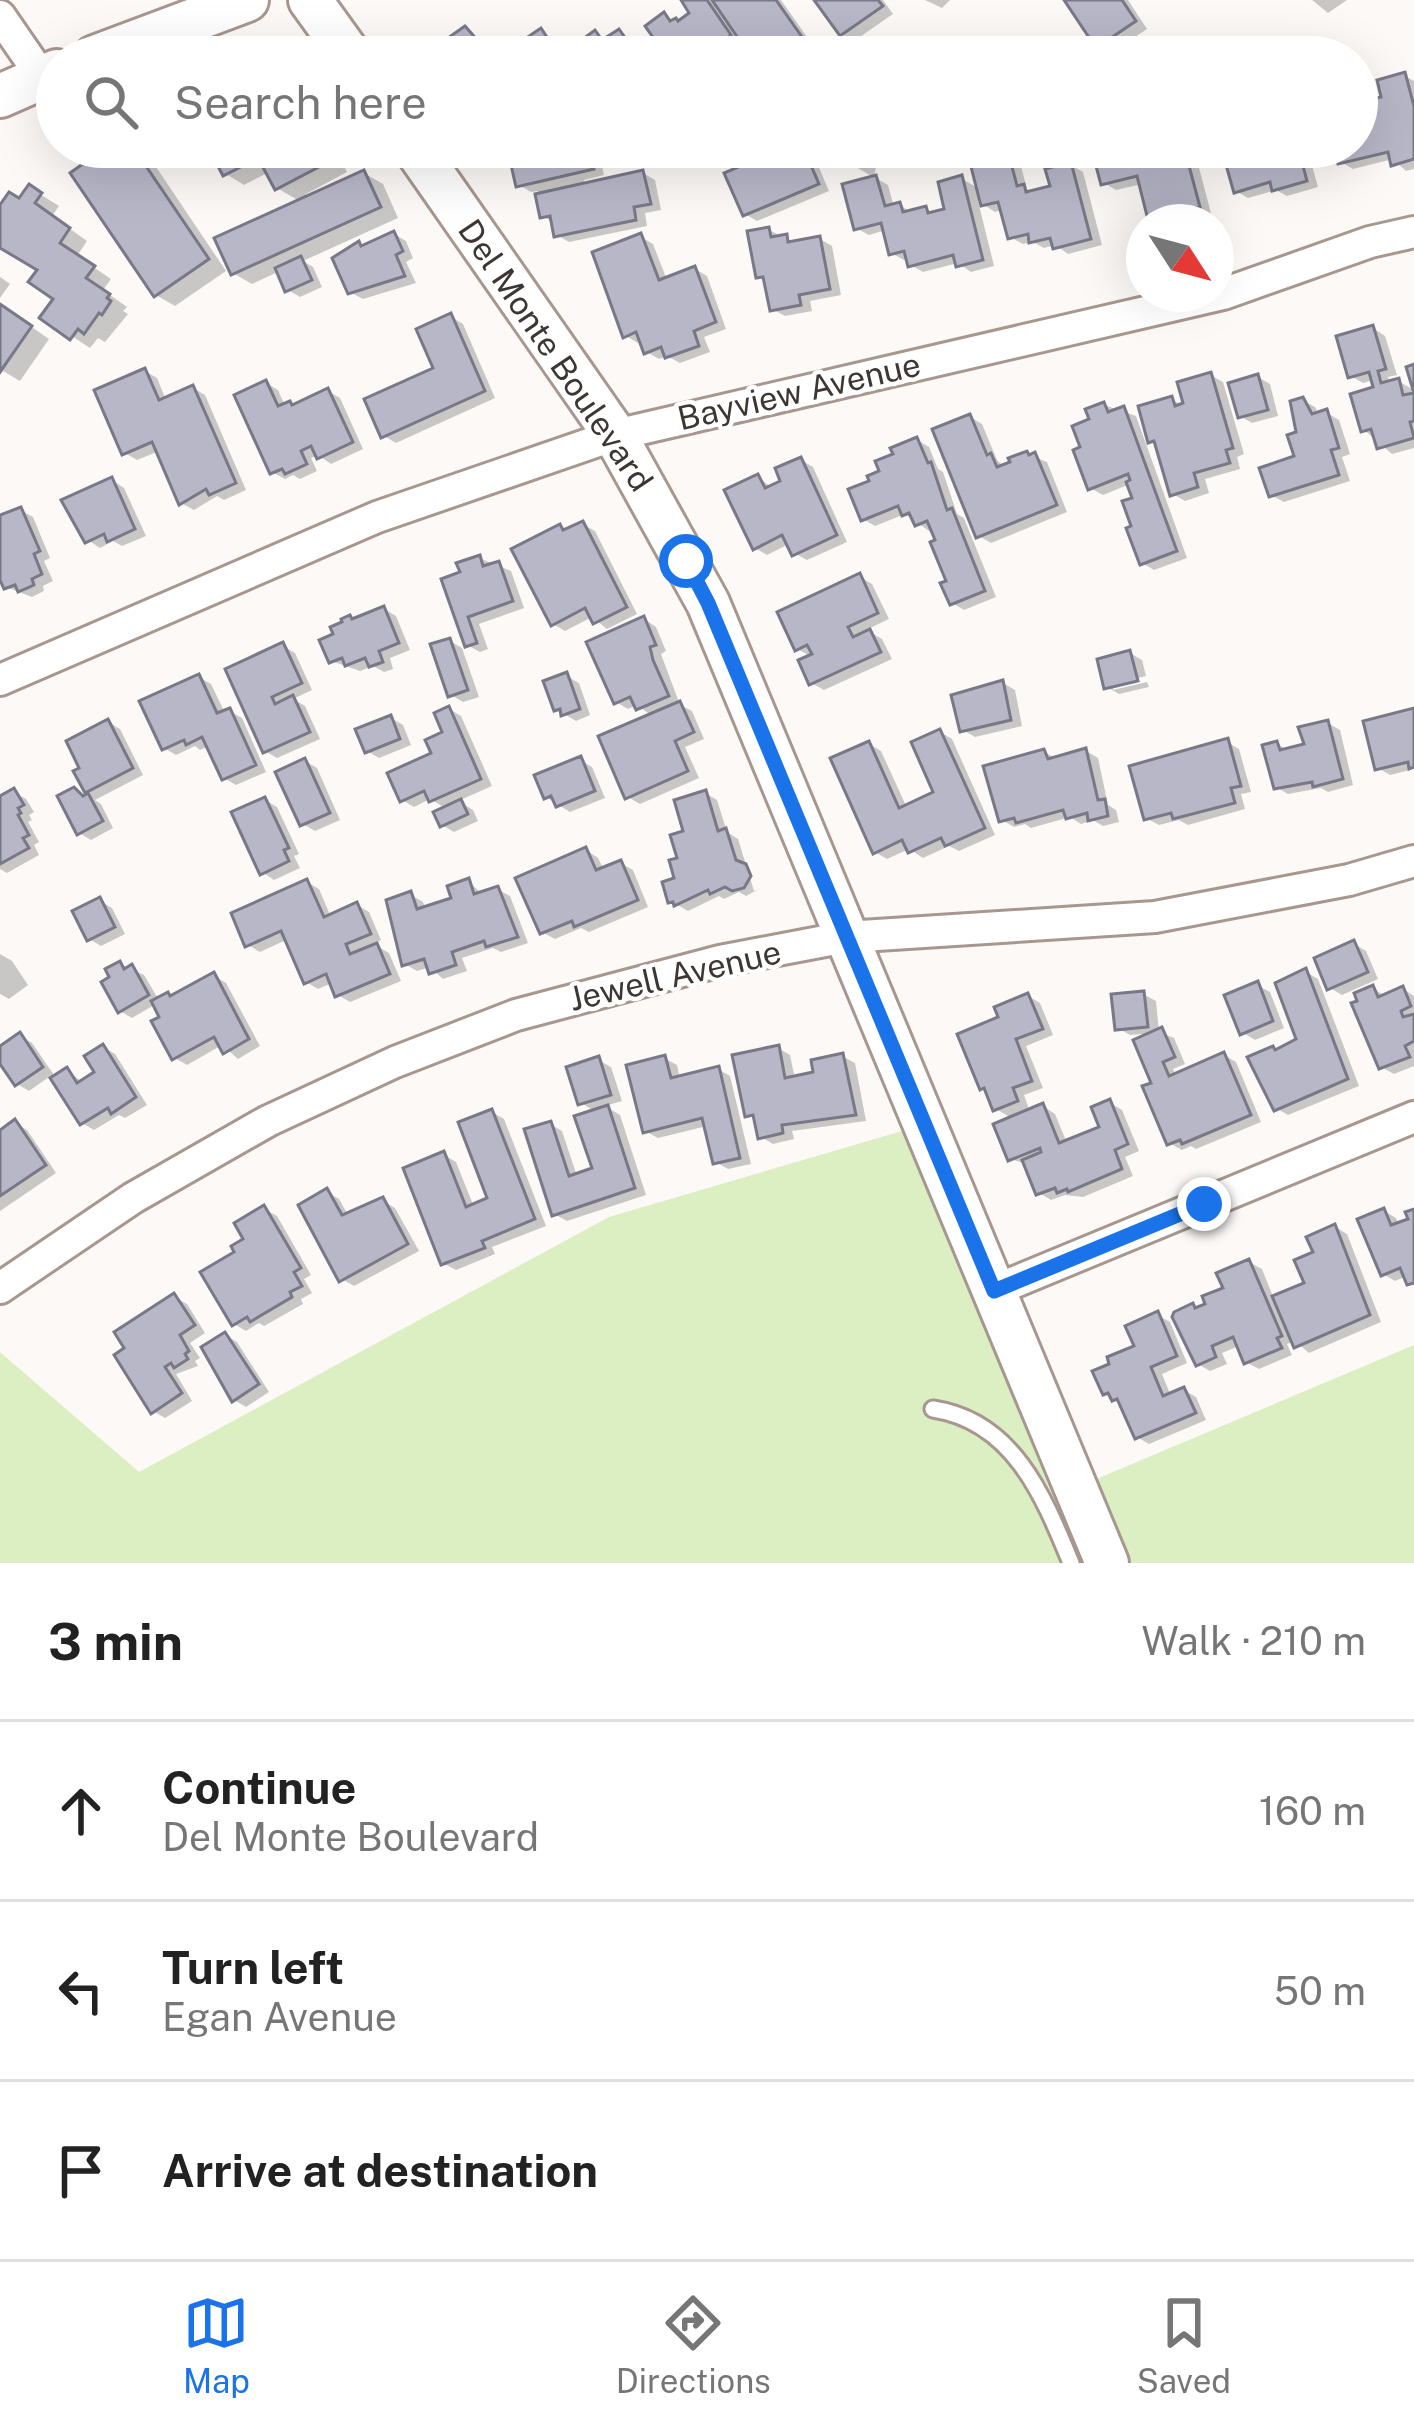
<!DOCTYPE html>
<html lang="en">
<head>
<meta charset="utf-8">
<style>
	:root { --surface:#fff; --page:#f6f6f6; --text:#222; --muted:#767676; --line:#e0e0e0; --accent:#1a73e8 }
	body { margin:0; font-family:"Public Sans",sans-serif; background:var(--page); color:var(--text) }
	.compass { position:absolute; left:1126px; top:204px; width:108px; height:108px; border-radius:50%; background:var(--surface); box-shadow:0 12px 48px #0002; rotate:126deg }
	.stop { position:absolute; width:36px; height:36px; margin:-27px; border:9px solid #1a73e8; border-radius:50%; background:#fff }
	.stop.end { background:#1a73e8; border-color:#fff; box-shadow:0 3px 12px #0008 }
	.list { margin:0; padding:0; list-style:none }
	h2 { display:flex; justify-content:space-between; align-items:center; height:156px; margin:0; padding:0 48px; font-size:51px }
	h2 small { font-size:39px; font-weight:400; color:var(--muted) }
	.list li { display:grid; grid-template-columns:78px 1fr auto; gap:36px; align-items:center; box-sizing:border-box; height:180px; padding:0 48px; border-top:3px solid var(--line) }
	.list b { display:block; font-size:45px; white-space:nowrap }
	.list p { margin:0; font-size:39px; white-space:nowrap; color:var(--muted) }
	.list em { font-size:39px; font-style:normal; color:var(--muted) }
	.icon { flex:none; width:66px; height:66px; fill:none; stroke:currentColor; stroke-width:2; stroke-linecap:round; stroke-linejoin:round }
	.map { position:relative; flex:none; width:1414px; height:1563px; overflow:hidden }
	.search { position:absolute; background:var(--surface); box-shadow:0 12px 48px #0002; left:36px; right:36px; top:36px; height:132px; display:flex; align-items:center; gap:30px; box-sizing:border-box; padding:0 42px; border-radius:66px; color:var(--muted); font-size:45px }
	.sheet { height:696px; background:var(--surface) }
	nav { display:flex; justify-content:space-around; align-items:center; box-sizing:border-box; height:168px; border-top:3px solid var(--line); background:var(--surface); font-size:33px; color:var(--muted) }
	nav a { display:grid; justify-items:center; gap:6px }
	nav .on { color:var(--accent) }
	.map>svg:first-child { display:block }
	.green { fill:#dcefc2 }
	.shadow { fill:#0003 }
	.building { fill:#b8b7c8; stroke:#797887; stroke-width:3 }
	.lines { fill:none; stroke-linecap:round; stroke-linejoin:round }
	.lane-casing { stroke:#a7978f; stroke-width:21 }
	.street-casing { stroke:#a7978f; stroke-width:36 }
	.secondary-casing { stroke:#a7978f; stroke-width:48 }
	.lane { stroke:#fff; stroke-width:15 }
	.street { stroke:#fff; stroke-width:30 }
	.secondary { stroke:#fff; stroke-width:42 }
	.route { stroke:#1a73e8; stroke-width:15 }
	.labels { text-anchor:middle; stroke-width:9; stroke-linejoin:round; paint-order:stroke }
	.street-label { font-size:33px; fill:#3d3633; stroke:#fff }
</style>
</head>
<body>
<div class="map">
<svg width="1414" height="1563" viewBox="0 0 1414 1563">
	<rect width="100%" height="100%" fill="#fcf9f7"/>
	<path class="green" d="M 926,1124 L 1075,1488 L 1414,1345 L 1414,1563 L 0,1563 L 0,1352 L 139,1472 L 609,1217 Z"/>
	<g class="shadow">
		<path d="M 684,0 L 781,0 L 821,57 L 754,57 L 743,41 L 722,57 L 670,57 L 664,16 L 675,22 L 694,14 Z"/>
		<path d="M 818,0 L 883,0 L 893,14 L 854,41 L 842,34 Z"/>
		<path d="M 925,0 L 950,0 L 942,8 Z"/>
		<path d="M 1068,0 L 1128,0 L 1147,29 L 1111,53 L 1099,46 Z"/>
		<path d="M 1312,0 L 1347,0 L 1328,13 Z"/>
		<path d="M 541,32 L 553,39 L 573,57 L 519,57 L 514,50 Z"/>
		<path d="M 905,44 L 922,57 L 886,57 Z"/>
		<path d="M 1405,76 L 1414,81 L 1414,169 L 1406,171 L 1393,159 L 1353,169 L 1341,162 L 1337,147 L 1357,147 L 1357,106 L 1385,99 Z"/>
		<path d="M 112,147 L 144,149 L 226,271 L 175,306 L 156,295 Z"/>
		<path d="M 212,147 L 334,147 L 347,172 L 306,194 L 308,199 L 364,173 L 383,184 L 398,218 L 303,261 L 313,267 L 322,287 L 300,297 L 288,290 L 280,271 L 252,284 L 233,273 L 301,202 L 277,188 L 269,172 L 244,185 L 226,174 Z"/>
		<path d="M 510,147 L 598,147 L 604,175 L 584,180 L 585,186 L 643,173 L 655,180 L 661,210 L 645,213 L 647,226 L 569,242 L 557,235 L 554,223 L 543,216 L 538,191 L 531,192 L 519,185 Z"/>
		<path d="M 792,147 L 812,151 L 829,191 L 757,221 L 745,214 Z"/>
		<path d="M 969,147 L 1016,147 L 1027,189 L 1035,193 L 1053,189 L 1071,165 L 1083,172 L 1102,245 L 1068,254 L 1055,245 L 1044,248 L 1033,242 L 1023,244 L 1010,237 L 1003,209 L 995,212 L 978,201 L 994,266 L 971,272 L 958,263 L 923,272 L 911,265 L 909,258 L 904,260 L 891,253 L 886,230 L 869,235 L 856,228 L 875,178 L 849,163 L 853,154 L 876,167 L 874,177 L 888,185 L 894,207 L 900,205 L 912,213 L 926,209 L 934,214 L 948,211 L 961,178 L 979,189 Z"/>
		<path d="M 1094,147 L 1131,147 L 1133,155 L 1164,147 L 1190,147 L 1194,149 L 1211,213 L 1177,222 L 1157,222 L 1151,218 L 1142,184 L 1116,190 L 1104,183 Z"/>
		<path d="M 1208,147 L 1307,147 L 1318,187 L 1287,196 L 1276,190 L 1248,198 L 1236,191 L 1226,155 L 1221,156 Z"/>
		<path d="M 30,188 L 59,206 L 52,216 L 87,241 L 77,256 L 111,279 L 103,290 L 127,307 L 123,311 L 128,314 L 105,342 L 98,338 L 90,348 L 43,317 L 57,298 L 41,270 L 0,243 L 0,207 L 20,202 Z"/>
		<path d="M 769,230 L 797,244 L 820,239 L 832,246 L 841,295 L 810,301 L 812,311 L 785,316 L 772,309 L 767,280 L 759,276 Z"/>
		<path d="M 394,234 L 406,241 L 413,258 L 406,262 L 416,283 L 363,299 L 350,292 L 359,244 L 364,247 Z"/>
		<path d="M 641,237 L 653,244 L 667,280 L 695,269 L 707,276 L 726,329 L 704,337 L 710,352 L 680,363 L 667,356 L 659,359 L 647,352 L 642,341 L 638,343 L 626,336 Z"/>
		<path d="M 0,277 L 10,284 L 0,298 Z"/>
		<path d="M 0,305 L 49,339 L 20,381 L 3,371 L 0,375 Z"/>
		<path d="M 451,317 L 463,324 L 495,398 L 396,443 L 384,436 L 437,369 Z"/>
		<path d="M 1373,328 L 1385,336 L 1397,375 L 1388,377 L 1390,384 L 1398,381 L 1414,390 L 1414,448 L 1392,454 L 1364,430 L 1377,389 L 1374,380 L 1363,383 L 1351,376 Z"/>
		<path d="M 145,371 L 157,378 L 166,400 L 193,388 L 205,395 L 246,490 L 224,500 L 217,496 L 194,510 L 181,503 L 159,451 L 137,460 L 125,453 Z"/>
		<path d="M 1210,375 L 1223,382 L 1244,454 L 1237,457 L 1240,469 L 1205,479 L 1209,493 L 1185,501 L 1173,494 L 1159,446 L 1151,441 L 1171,399 L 1188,409 Z"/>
		<path d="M 1258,377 L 1270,384 L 1278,416 L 1252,423 L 1240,416 Z"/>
		<path d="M 266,383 L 278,390 L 285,406 L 295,407 L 328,391 L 340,398 L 363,449 L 331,464 L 318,455 L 311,458 L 317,471 L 300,479 L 293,475 L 285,479 L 272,472 Z"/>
		<path d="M 1302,400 L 1315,407 L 1319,415 L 1327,413 L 1339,420 L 1350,454 L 1342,457 L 1350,481 L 1284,502 L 1271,495 L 1297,458 Z"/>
		<path d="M 1104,405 L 1136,416 L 1187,558 L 1154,570 L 1142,563 L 1135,528 L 1135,500 L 1130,484 L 1103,495 L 1090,488 L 1084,449 L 1093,421 Z"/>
		<path d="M 970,417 L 982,424 L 997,460 L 1004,467 L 1027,454 L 1047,462 L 1067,512 L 991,543 L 979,536 Z"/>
		<path d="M 917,440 L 929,447 L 938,469 L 943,472 L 957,514 L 964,518 L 996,597 L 964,610 L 952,603 L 950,583 L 934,529 L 929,531 L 905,514 L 875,526 L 863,519 L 873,483 Z"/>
		<path d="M 801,460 L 813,467 L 847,542 L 807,560 L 794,553 L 789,544 L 767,555 L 755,548 L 758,477 L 772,488 L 784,482 Z"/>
		<path d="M 112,480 L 124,488 L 146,536 L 122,546 L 113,541 L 100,548 L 88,540 Z"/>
		<path d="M 20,510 L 33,517 L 50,558 L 44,561 L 53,581 L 43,586 L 44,591 L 32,597 L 6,587 L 0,574 L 0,519 Z"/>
		<path d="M 582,524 L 595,531 L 637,614 L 607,629 L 592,617 L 565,631 L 553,624 L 560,527 L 568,532 Z"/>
		<path d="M 479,558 L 511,571 L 524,608 L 479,624 L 488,649 L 480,652 L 467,645 L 464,574 Z"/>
		<path d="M 860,577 L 872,584 L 889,619 L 866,630 L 882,639 L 892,659 L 824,690 L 811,683 L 812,657 L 797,649 Z"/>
		<path d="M 384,609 L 396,616 L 410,650 L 390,658 L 393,669 L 384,672 L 373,666 L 360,671 L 331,661 L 336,636 L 355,621 Z"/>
		<path d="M 644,619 L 656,627 L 666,651 L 661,654 L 680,705 L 692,711 L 704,739 L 685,747 L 699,778 L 640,804 L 628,797 L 652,716 L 637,705 L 628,709 L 616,702 Z"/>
		<path d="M 450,641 L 462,648 L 479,697 L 463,702 L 451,695 Z"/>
		<path d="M 283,646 L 295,653 L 312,690 L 293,699 L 305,706 L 320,739 L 277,758 L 265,751 L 229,671 Z"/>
		<path d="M 1130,653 L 1142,660 L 1146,676 L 1113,684 L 1113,690 L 1147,682 L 1149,687 L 1119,694 L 1107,687 Z"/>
		<path d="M 566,676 L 579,683 L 590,715 L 576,721 L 556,709 Z"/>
		<path d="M 199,677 L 211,684 L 225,713 L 229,711 L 242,718 L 266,772 L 236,785 L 224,778 L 209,746 L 200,750 L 195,746 L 176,755 L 164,748 Z"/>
		<path d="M 1003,683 L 1015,690 L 1022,726 L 975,737 L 963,730 Z"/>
		<path d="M 449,709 L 461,716 L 492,786 L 458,801 L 473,810 L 478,821 L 454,832 L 442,825 L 447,809 L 430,799 L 414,807 L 402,800 L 446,733 Z"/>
		<path d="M 1414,711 L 1414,769 L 1390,775 L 1378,768 Z"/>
		<path d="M 391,718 L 403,725 L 411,745 L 379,758 L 367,751 Z"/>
		<path d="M 108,722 L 120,729 L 143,775 L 95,800 L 101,804 L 113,828 L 91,840 L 79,833 L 74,790 L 92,800 L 77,772 Z"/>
		<path d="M 1328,723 L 1340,730 L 1353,785 L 1328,792 L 1321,788 L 1288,794 L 1276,787 L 1277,744 L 1289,751 L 1308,746 Z"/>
		<path d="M 940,732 L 952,739 L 995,835 L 959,851 L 949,846 L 923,858 L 909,849 L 887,859 L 875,852 L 869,744 L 881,751 L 907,808 L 937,794 Z"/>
		<path d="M 1227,742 L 1239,749 L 1251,792 L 1241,794 L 1245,809 L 1188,825 L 1179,820 L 1159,825 L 1146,818 Z"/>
		<path d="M 1086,751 L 1098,758 L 1108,805 L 1116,810 L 1119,822 L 1103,826 L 1093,820 L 1081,824 L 1070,817 L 1031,828 L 1025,824 L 1014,827 L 1002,820 L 1044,752 L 1057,759 Z"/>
		<path d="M 580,760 L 592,767 L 605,798 L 570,812 L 546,797 Z"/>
		<path d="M 305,761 L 317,768 L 340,820 L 315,831 L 303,824 Z"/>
		<path d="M 14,792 L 26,799 L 34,812 L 29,815 L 32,820 L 28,822 L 39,842 L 34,845 L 39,855 L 7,873 L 0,869 L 0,795 L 5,797 Z"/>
		<path d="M 705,793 L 717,800 L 727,832 L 738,839 L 754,891 L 759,889 L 746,896 L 739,892 L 724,899 L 719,896 L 688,911 L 671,901 L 687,832 Z"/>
		<path d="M 265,800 L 277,807 L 299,854 L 294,856 L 300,868 L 274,880 L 262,872 Z"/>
		<path d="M 586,850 L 598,858 L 604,870 L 620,863 L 633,870 L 648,907 L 589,932 L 581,928 L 555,939 L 542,932 Z"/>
		<path d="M 468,881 L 482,894 L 497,889 L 510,896 L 528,943 L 501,952 L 493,948 L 462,958 L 467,971 L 443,979 L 430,967 L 417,971 L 405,964 L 411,895 L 423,902 L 426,910 L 455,900 Z"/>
		<path d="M 307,882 L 319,889 L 331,917 L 357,905 L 369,912 L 381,940 L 373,944 L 389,953 L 401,981 L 350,1002 L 338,995 L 332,983 L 318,989 L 306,982 L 288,939 L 260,952 L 248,945 Z"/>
		<path d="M 100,901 L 112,908 L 125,934 L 101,946 L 89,939 Z"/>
		<path d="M 1354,944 L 1366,951 L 1378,979 L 1342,995 L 1330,988 Z"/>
		<path d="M 0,954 L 12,961 L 28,985 L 9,999 L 0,994 Z"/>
		<path d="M 120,964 L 144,975 L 159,1000 L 173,998 L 214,976 L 226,983 L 260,1046 L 238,1059 L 222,1045 L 187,1065 L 175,1058 L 156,1004 L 132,1018 L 120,1011 Z"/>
		<path d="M 1306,972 L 1318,979 L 1359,1086 L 1288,1115 L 1276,1108 L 1278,1052 L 1300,1041 Z"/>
		<path d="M 1257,985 L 1270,992 L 1284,1028 L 1255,1040 L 1242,1032 Z"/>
		<path d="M 1373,989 L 1386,996 L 1403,989 L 1414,996 L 1414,1066 L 1394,1074 L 1381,1067 Z"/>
		<path d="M 1143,994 L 1156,1001 L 1159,1032 L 1174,1038 L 1185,1064 L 1173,1069 L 1176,1076 L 1224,1055 L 1236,1062 L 1261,1122 L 1196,1149 L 1191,1146 L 1182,1150 L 1169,1143 L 1155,1084 L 1153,1033 L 1130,1035 L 1118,1028 Z"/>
		<path d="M 1028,996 L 1040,1003 L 1053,1035 L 1026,1046 L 1043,1088 L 1024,1095 L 1030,1112 L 1043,1106 L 1055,1114 L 1067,1143 L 1103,1128 L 1110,1103 L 1122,1110 L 1139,1151 L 1125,1157 L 1133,1176 L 1083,1197 L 1065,1195 L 1051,1200 L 1039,1193 L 1027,1164 L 1010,1159 L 1013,1119 L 996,1109 L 989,1092 L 982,1088 L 1002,1019 Z"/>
		<path d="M 20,1036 L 32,1043 L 56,1078 L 67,1070 L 83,1083 L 98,1072 L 103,1047 L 115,1054 L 147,1105 L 125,1118 L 119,1115 L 94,1130 L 82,1123 L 52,1075 L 29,1091 L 17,1084 L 0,1059 L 0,1050 Z"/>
		<path d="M 778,1048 L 790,1055 L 795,1079 L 817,1074 L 842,1056 L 855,1063 L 866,1121 L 792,1131 L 794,1139 L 773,1144 L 761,1137 L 756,1119 L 748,1115 Z"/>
		<path d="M 664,1058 L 677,1065 L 680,1079 L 718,1069 L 730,1076 L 751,1164 L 728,1169 L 716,1162 L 707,1126 L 658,1138 L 645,1131 Z"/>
		<path d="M 598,1060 L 611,1067 L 622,1101 L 605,1106 L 620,1115 L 646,1195 L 567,1221 L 554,1214 L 550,1124 L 562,1131 L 577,1176 L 595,1170 L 596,1112 L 581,1103 Z"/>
		<path d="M 492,1112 L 504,1119 L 546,1226 L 492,1247 L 495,1254 L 456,1270 L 443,1263 L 444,1155 L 456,1162 L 474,1207 L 491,1200 Z"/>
		<path d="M 15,1123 L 27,1130 L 56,1173 L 0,1211 L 0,1133 Z"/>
		<path d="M 327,1192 L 339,1199 L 348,1215 L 383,1201 L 395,1208 L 419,1251 L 354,1286 L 342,1279 Z"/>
		<path d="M 264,1209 L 277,1216 L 311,1275 L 304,1279 L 312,1293 L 301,1299 L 303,1304 L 264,1326 L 259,1323 L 246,1331 L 234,1324 L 238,1253 Z"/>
		<path d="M 1384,1211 L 1396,1218 L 1399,1226 L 1412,1220 L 1414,1212 L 1414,1286 L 1407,1276 L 1395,1281 L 1383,1274 Z"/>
		<path d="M 1335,1227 L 1347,1234 L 1381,1322 L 1309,1353 L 1295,1341 L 1287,1344 L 1292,1355 L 1259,1369 L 1246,1362 L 1239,1346 L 1222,1353 L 1227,1364 L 1210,1371 L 1198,1364 L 1193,1307 L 1199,1310 L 1227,1289 L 1249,1262 L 1262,1269 L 1274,1299 L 1308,1284 L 1317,1253 Z"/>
		<path d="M 174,1297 L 187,1304 L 205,1333 L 190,1343 L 200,1358 L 195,1361 L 198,1366 L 176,1374 L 192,1401 L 165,1418 L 153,1411 Z"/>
		<path d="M 1157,1315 L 1170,1322 L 1187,1363 L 1162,1374 L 1171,1396 L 1184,1390 L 1196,1397 L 1206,1420 L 1149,1444 L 1137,1437 L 1123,1404 L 1105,1393 Z"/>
		<path d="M 225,1335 L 237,1342 L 269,1392 L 246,1407 L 234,1400 Z"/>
	</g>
	<g class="building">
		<path d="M 681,0 L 707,0 L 731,35 L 706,57 L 667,57 L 645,26 L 664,12 L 670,21 L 676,18 L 678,21 L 689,13 Z"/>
		<path d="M 712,0 L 776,0 L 816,57 L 751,57 Z"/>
		<path d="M 814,0 L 878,0 L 883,6 L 840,36 Z"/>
		<path d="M 1064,0 L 1122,0 L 1136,21 L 1096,48 Z"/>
		<path d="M 465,26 L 492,57 L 421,57 Z"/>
		<path d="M 541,28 L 554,48 L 560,45 L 567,55 L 515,57 L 510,49 Z"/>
		<path d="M 619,29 L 631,46 L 636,42 L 646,57 L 585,57 L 576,44 L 595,30 L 602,40 Z"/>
		<path d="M 1405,72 L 1414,106 L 1414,159 L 1391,166 L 1388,152 L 1338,164 L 1334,147 L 1357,147 L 1357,103 L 1381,97 L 1377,80 Z"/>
		<path d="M 107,147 L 133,147 L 209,259 L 154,297 L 70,173 Z"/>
		<path d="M 208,147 L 323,147 L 330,161 L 275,190 L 258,158 L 223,176 Z"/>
		<path d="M 507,147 L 589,147 L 594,169 L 516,187 Z"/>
		<path d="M 785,147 L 803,147 L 819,184 L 743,216 L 724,173 Z"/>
		<path d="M 966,147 L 1007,147 L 1017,186 L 1024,184 L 1026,192 L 1050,186 L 1045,169 L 1071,162 L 1091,239 L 1053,249 L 1050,238 L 1029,243 L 1028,234 L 1008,239 L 998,202 L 981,206 Z"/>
		<path d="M 1091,147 L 1122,147 L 1124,154 L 1151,147 L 1184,147 L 1200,207 L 1148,220 L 1137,176 L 1101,185 Z"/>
		<path d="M 1205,147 L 1298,147 L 1307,181 L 1272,191 L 1270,182 L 1234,193 L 1221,147 L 1206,151 Z"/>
		<path d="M 364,170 L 381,207 L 231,275 L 214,238 Z"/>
		<path d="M 643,170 L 651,204 L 634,207 L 636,220 L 554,237 L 550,216 L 540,218 L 535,194 Z"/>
		<path d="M 876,175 L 885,206 L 900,202 L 903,212 L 926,206 L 928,213 L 944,209 L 938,182 L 962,175 L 983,260 L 956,267 L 953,255 L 908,267 L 904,251 L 889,255 L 881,223 L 854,230 L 842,184 Z"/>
		<path d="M 29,184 L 42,193 L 35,203 L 70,228 L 60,243 L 95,266 L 86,278 L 110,294 L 107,298 L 111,301 L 102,315 L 99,313 L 84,334 L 78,329 L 70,340 L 39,318 L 53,299 L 28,282 L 37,270 L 0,248 L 0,205 L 9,192 L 19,198 Z"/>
		<path d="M 769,227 L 771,237 L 787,234 L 788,242 L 820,236 L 830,289 L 799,295 L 801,305 L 770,311 L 763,277 L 756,278 L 747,231 Z"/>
		<path d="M 394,231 L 403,251 L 396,255 L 405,276 L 348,294 L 332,258 L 359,241 L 361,246 Z"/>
		<path d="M 641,233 L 659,280 L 695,266 L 716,322 L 694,331 L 699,346 L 665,358 L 661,347 L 644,354 L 636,332 L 623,338 L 592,252 Z"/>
		<path d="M 301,256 L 312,280 L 285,292 L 275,268 Z"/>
		<path d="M 0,304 L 32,326 L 0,372 Z"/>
		<path d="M 451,313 L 485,391 L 381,438 L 364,399 L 433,368 L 416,329 Z"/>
		<path d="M 1373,325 L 1386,369 L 1378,371 L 1381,383 L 1399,378 L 1403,395 L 1414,393 L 1406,367 L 1414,364 L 1414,421 L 1410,422 L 1414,438 L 1377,449 L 1371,429 L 1361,432 L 1350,394 L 1373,387 L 1369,372 L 1348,378 L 1336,336 Z"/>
		<path d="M 145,368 L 159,400 L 193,385 L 236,483 L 209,495 L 206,489 L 179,505 L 152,442 L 122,455 L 94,390 Z"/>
		<path d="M 1211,372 L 1233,448 L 1226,450 L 1230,463 L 1194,473 L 1198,487 L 1170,496 L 1154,441 L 1148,443 L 1138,406 L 1172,396 L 1175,406 L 1183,403 L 1177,382 Z"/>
		<path d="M 1258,374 L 1268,410 L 1238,418 L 1228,383 Z"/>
		<path d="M 266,380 L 278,406 L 290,401 L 292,405 L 328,388 L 353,442 L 317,459 L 311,446 L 301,451 L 307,464 L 285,474 L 282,469 L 270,474 L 234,395 Z"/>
		<path d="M 1303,397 L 1312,414 L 1327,409 L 1339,448 L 1331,450 L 1339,475 L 1269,497 L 1259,468 L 1294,456 L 1287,435 L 1296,432 L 1290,401 Z"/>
		<path d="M 1104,402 L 1108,412 L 1124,406 L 1177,551 L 1140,565 L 1126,528 L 1131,526 L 1122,501 L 1132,498 L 1126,482 L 1130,480 L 1128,474 L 1088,490 L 1073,450 L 1080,447 L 1072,426 L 1089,419 L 1085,409 Z"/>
		<path d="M 970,414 L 987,455 L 991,453 L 997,467 L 1010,462 L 1008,458 L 1027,451 L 1029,455 L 1035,452 L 1057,505 L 976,538 L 932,429 Z"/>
		<path d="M 917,437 L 928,463 L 931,462 L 947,510 L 952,508 L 985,591 L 950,605 L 940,583 L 946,581 L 930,542 L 935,540 L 927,521 L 915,526 L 909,513 L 902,516 L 898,506 L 861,521 L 848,489 L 869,481 L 867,476 L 879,471 L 875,461 L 893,454 L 890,448 Z"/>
		<path d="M 801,457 L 837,535 L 792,556 L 782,535 L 753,550 L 724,490 L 758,474 L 765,488 L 780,481 L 775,468 Z"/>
		<path d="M 112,477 L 135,529 L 107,542 L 104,534 L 85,543 L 61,500 Z"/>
		<path d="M 21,507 L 40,551 L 34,554 L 42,574 L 32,579 L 34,585 L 18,592 L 15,585 L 4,589 L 0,580 L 0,515 Z"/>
		<path d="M 583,521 L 627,607 L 593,624 L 585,608 L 551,626 L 511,549 L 560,524 L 563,530 Z"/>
		<path d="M 480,555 L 483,566 L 499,561 L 513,601 L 468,617 L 477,643 L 465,647 L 441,579 L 460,572 L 456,563 Z"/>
		<path d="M 860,573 L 878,613 L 848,627 L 853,637 L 870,629 L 881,652 L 809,685 L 798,660 L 812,654 L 807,645 L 795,651 L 777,612 Z"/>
		<path d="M 384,606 L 399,643 L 379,651 L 383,662 L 369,667 L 365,658 L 345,666 L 342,658 L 329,663 L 319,640 L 333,634 L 330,627 L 342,622 L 341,619 L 350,615 L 352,619 Z"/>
		<path d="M 644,616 L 656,645 L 650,647 L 653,660 L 669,696 L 636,710 L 630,697 L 614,704 L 586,642 Z"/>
		<path d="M 450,638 L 468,690 L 448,697 L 430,644 Z"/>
		<path d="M 283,642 L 302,683 L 272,697 L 275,704 L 293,695 L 310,732 L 263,753 L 225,669 Z"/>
		<path d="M 1130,650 L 1138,681 L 1104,689 L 1097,659 Z"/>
		<path d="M 567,672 L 580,709 L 561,716 L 560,709 L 554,711 L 543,681 Z"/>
		<path d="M 199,674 L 217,713 L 230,708 L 256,765 L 222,780 L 202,737 L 186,745 L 184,740 L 162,750 L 139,701 Z"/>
		<path d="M 1003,680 L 1011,720 L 960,732 L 951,695 Z"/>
		<path d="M 680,701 L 694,732 L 675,741 L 688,771 L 625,799 L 598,736 Z"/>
		<path d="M 449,706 L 481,779 L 429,802 L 424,791 L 400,802 L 387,773 L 431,753 L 425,740 L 442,732 L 434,713 Z"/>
		<path d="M 1414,708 L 1414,767 L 1409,769 L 1408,762 L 1375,770 L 1363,721 Z"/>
		<path d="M 391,715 L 400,739 L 365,753 L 355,729 Z"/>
		<path d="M 108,719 L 133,768 L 85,793 L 73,771 L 79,768 L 66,741 Z"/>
		<path d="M 1328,720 L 1343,779 L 1313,787 L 1312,782 L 1274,789 L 1262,745 L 1277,741 L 1280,750 L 1304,744 L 1298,727 Z"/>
		<path d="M 940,729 L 985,828 L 945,846 L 941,838 L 908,853 L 902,840 L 873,854 L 830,758 L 869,741 L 899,808 L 933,792 L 911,742 Z"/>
		<path d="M 1228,738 L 1241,786 L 1231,788 L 1235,803 L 1173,819 L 1171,813 L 1144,820 L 1129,766 Z"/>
		<path d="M 1086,748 L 1098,800 L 1105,799 L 1108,816 L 1088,821 L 1087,813 L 1066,819 L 1063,810 L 1016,823 L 1014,818 L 999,822 L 983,766 L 1044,749 L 1048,759 Z"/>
		<path d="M 581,756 L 595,791 L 556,807 L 551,796 L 544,799 L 534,775 Z"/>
		<path d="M 305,758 L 330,813 L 300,826 L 275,772 Z"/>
		<path d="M 74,787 L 83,796 L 88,793 L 103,821 L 77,835 L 57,796 Z"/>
		<path d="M 14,788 L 24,805 L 18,808 L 21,813 L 18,815 L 29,835 L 23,838 L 29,848 L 0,864 L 0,796 Z"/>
		<path d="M 706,790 L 718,831 L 726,828 L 736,860 L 746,864 L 751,876 L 744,888 L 732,891 L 725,887 L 710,894 L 708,890 L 674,906 L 673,902 L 668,903 L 662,882 L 674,878 L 669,860 L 677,858 L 670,835 L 683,831 L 674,800 Z"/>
		<path d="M 265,797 L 289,848 L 284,850 L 289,861 L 260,875 L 231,812 Z"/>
		<path d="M 461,799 L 468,814 L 440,827 L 433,812 Z"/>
		<path d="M 586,847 L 596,870 L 621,860 L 638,900 L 574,927 L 572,921 L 540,934 L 515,878 Z"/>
		<path d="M 469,878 L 474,894 L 498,886 L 518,937 L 486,947 L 484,941 L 452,952 L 456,965 L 429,974 L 424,959 L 402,966 L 386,900 L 411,891 L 417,909 L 451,898 L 447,886 Z"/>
		<path d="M 307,879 L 324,917 L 357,902 L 371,934 L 346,944 L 350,954 L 377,943 L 390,974 L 335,997 L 326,974 L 304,984 L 281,931 L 245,947 L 231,913 Z"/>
		<path d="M 100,897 L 115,927 L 87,941 L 72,911 Z"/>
		<path d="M 1354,940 L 1368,972 L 1327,990 L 1314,958 Z"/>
		<path d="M 120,961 L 124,969 L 132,964 L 149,995 L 118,1013 L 101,982 L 109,977 L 105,969 Z"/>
		<path d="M 1306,968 L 1348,1079 L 1274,1111 L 1247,1057 L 1273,1046 L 1275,1050 L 1296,1039 L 1275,983 Z"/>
		<path d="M 214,972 L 249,1039 L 223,1054 L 214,1037 L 172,1060 L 151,1021 L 159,1017 L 151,1001 L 168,992 L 170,996 Z"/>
		<path d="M 1258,981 L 1273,1021 L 1240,1035 L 1224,995 Z"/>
		<path d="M 1373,985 L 1378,997 L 1403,986 L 1411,1006 L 1401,1011 L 1403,1017 L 1414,1014 L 1414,1041 L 1405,1046 L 1410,1057 L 1379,1069 L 1351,1003 L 1357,1001 L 1354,993 Z"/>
		<path d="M 1144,991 L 1148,1027 L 1115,1030 L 1111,994 Z"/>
		<path d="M 1028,993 L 1043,1029 L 1016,1039 L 1032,1081 L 1013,1088 L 1018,1101 L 993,1111 L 984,1088 L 980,1090 L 957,1034 L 998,1017 L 994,1007 Z"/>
		<path d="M 1162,1027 L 1175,1057 L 1163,1062 L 1169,1076 L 1224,1052 L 1251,1115 L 1182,1144 L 1180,1140 L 1167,1145 L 1142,1086 L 1151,1083 L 1133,1040 Z"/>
		<path d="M 20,1032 L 43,1067 L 15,1086 L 0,1064 L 0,1046 Z"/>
		<path d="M 103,1044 L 136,1097 L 111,1114 L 108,1108 L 80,1125 L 50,1078 L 67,1067 L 77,1083 L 94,1072 L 84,1056 Z"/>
		<path d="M 779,1045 L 785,1078 L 813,1072 L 811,1060 L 843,1053 L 856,1115 L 782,1125 L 783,1133 L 758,1139 L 753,1115 L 745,1117 L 732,1055 Z"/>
		<path d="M 665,1055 L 671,1078 L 719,1066 L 740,1158 L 713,1164 L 702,1118 L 643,1133 L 626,1065 Z"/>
		<path d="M 599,1056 L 611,1095 L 578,1105 L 566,1067 Z"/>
		<path d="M 1110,1099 L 1128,1144 L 1115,1150 L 1122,1169 L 1068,1192 L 1067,1189 L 1057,1193 L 1055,1188 L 1036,1195 L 1022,1160 L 1041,1152 L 1040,1148 L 1008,1161 L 993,1124 L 1043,1103 L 1059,1143 L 1099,1127 L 1091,1107 Z"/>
		<path d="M 608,1105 L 635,1188 L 552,1216 L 524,1129 L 551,1121 L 569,1176 L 592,1168 L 574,1116 Z"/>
		<path d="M 492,1109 L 535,1219 L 482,1241 L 485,1248 L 441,1265 L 403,1168 L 444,1151 L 466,1207 L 487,1198 L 458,1122 Z"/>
		<path d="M 15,1119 L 46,1165 L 0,1196 L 0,1130 Z"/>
		<path d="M 327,1188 L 342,1215 L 383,1197 L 408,1244 L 339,1282 L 298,1205 Z"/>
		<path d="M 264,1205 L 301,1268 L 294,1272 L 302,1286 L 290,1292 L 292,1297 L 250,1322 L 247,1317 L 232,1326 L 200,1272 L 234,1252 L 231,1246 L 243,1239 L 234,1223 Z"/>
		<path d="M 1384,1208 L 1391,1225 L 1408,1219 L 1405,1212 L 1414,1209 L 1414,1283 L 1407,1285 L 1400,1268 L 1381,1276 L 1357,1219 Z"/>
		<path d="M 1335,1224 L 1370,1315 L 1294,1348 L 1272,1296 L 1304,1283 L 1294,1260 L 1313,1252 L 1306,1237 Z"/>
		<path d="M 1249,1259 L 1282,1336 L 1277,1338 L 1282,1348 L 1244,1364 L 1233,1337 L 1212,1346 L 1216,1357 L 1196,1366 L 1172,1317 L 1174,1312 L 1193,1303 L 1195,1308 L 1205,1304 L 1202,1296 L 1223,1288 L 1216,1273 Z"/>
		<path d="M 174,1293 L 195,1325 L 180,1335 L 189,1351 L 185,1354 L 188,1359 L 174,1368 L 171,1363 L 165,1367 L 182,1393 L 151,1414 L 114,1355 L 124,1348 L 114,1332 Z"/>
		<path d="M 1158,1311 L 1177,1356 L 1151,1367 L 1163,1396 L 1184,1387 L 1196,1413 L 1135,1439 L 1117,1399 L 1112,1401 L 1108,1393 L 1103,1395 L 1092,1371 L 1109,1364 L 1107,1357 L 1134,1346 L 1125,1326 Z"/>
		<path d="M 225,1332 L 259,1384 L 232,1402 L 201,1347 Z"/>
	</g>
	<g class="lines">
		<defs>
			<path id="lane" d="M 933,1409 C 1013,1421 1043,1495 1071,1563"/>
			<g id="street">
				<path d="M 0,16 L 42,77"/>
				<path d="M 0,680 L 377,517 L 615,435 L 1223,294 L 1370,242 L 1414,232"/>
				<path d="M 0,1288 L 133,1198 L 268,1121 L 395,1062 L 516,1015 L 720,961 L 846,937 L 1155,917 L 1349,880 L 1414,861"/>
				<path d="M 993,1291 L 1414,1117"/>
			</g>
			<g id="secondary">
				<path d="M 310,0 L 351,57"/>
				<path d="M 95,57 L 247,0"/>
				<path d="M 0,96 L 57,71"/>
				<path d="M 414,147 L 615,435 L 708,603 L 1107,1563"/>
			</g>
		</defs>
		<use href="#lane" class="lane-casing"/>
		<use href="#street" class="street-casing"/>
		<use href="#secondary" class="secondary-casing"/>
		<use href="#lane" class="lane"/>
		<use href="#street" class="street"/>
		<use href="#secondary" class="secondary"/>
	</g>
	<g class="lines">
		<path class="route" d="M 686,561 L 708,603 L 994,1291 L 1204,1204"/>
	</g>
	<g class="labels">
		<g class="street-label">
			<text transform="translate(556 355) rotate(56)" y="12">Del Monte Boulevard</text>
			<text transform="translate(799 391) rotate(-13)" y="12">Bayview Avenue</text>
			<text transform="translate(675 975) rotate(-13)" y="12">Jewell Avenue</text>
		</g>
	</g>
</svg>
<svg class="compass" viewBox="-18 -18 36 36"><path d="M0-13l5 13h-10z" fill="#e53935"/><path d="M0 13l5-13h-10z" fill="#767676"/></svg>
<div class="stop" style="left:686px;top:561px"></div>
<div class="stop end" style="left:1204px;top:1204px"></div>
<div class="search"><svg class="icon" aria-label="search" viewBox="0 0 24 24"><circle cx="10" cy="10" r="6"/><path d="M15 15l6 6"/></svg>Search here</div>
</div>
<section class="sheet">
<h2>3 min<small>Walk · 210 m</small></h2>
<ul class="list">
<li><svg class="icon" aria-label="ahead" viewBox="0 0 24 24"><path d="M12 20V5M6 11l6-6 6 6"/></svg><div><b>Continue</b><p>Del Monte Boulevard</p></div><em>160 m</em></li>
<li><svg class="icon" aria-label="left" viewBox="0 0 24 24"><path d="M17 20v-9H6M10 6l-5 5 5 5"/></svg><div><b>Turn left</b><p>Egan Avenue</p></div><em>50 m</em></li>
<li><svg class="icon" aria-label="arrive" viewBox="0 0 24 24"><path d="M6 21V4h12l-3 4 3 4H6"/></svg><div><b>Arrive at destination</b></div></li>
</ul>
</section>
<nav>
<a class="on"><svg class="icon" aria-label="map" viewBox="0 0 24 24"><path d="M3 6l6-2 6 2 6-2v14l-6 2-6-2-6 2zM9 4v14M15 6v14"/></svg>Map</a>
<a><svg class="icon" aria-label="directions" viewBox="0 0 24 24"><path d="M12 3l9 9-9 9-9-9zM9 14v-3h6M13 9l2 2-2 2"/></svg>Directions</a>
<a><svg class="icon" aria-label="saved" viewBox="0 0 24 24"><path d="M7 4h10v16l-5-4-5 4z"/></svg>Saved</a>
</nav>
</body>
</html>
